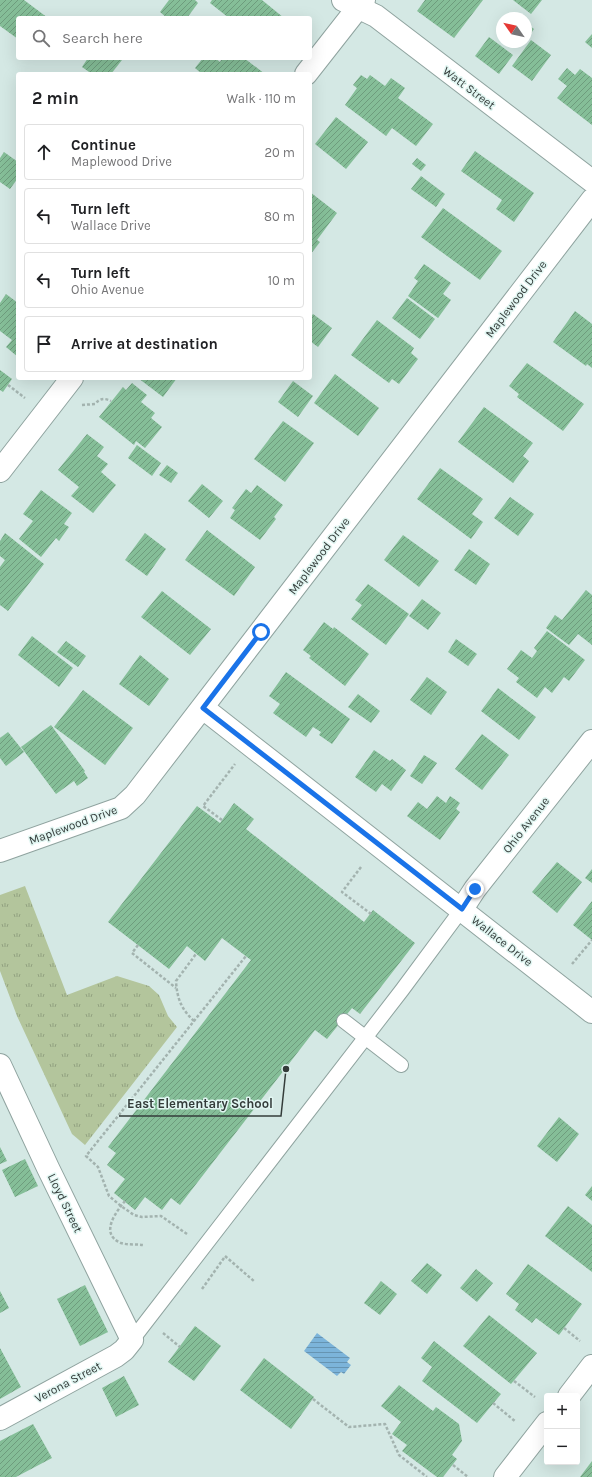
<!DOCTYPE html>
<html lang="en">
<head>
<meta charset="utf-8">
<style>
	:root { --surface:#fff; --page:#f6f6f6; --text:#202124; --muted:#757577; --line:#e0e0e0 }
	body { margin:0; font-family:Karla,sans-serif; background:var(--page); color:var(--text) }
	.controls { position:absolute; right:12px; bottom:12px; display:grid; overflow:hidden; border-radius:4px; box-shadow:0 4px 16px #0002 }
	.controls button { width:36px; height:36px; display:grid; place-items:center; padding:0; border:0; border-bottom:1px solid var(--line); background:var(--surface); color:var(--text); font:20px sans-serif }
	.compass { position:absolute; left:496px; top:12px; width:36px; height:36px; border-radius:50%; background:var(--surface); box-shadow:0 4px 16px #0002; rotate:304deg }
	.stop { position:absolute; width:12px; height:12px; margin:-9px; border:3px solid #1a73e8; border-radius:50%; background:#fff }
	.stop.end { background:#1a73e8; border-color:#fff; box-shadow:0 1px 4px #0008 }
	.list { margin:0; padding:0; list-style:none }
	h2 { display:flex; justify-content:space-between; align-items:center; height:52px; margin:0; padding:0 16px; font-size:17px }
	h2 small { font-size:13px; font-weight:400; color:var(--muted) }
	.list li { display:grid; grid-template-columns:26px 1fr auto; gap:12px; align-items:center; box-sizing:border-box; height:56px; margin:0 8px 8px; padding:0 8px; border:1px solid var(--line); border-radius:4px }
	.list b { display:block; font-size:15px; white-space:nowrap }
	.list p { margin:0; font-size:13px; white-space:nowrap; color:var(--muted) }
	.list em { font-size:13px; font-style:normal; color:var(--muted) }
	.icon { flex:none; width:22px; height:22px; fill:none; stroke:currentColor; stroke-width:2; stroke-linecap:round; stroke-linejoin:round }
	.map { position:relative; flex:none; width:592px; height:1477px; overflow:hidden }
	.search { position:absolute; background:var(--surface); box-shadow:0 4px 16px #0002; left:16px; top:16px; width:296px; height:44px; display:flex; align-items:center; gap:10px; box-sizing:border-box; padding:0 14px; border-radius:4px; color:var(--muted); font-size:15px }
	.panel { position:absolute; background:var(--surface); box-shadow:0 4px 16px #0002; left:16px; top:72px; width:296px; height:308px; border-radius:4px }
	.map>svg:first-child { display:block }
	.park { fill:url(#park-tufts) }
	.water { fill:url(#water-rules) }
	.building { fill:url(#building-hatch) }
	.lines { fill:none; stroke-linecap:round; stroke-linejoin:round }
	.service-casing { stroke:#8fa39f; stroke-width:16 }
	.minor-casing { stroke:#8fa39f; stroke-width:24 }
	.path { stroke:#a3b3af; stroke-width:2.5; stroke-dasharray:3 2; stroke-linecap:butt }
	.service { stroke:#fff; stroke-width:14 }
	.minor { stroke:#fff; stroke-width:22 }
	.route { stroke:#1a73e8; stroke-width:5 }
	.labels { text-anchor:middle; stroke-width:3; stroke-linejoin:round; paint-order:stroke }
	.street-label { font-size:12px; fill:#343c3a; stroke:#e1f6f2 }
	.leader { fill:none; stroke:#343c3a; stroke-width:1.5 }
	.callout-dot { fill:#343c3a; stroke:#e1f6f2; stroke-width:1.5 }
	.callout-label { font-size:13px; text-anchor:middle; font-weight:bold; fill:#343c3a; stroke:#e1f6f2; stroke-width:3; stroke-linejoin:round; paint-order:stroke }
</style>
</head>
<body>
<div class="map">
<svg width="592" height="1477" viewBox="0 0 592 1477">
	<defs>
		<pattern id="park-tufts" width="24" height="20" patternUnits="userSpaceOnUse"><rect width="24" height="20" fill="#b3c59c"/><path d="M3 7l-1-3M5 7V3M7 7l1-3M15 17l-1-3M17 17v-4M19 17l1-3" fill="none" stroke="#92a180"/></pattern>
		<pattern id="water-rules" width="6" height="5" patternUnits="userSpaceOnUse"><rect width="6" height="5" fill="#7cb4da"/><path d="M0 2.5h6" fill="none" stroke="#6694b2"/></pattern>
		<pattern id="building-hatch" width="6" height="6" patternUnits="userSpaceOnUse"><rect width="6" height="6" fill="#85be98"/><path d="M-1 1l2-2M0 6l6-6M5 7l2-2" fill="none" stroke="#6e9c7d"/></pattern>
	</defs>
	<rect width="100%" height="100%" fill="#d4e8e4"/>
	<path class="park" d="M 25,886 L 67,995 L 117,976 L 149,986 L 159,995 L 168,1016 L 177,1027 L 85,1145 L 72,1134 L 17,1016 L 0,971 L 0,895 Z"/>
	<path class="water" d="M 317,1333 L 350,1358 L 347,1362 L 351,1365 L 344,1374 L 341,1372 L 337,1376 L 304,1351 Z"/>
	<g class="building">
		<path d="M 0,0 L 24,0 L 48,18 L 18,18 L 18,39 L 0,26 Z"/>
		<path d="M 169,0 L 195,0 L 198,3 L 187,18 L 167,18 L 160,12 Z"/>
		<path d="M 212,0 L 262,0 L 284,18 L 229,18 L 210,3 Z"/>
		<path d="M 425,0 L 483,0 L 454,38 L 417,11 Z"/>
		<path d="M 513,0 L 542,0 L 531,14 Z"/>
		<path d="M 526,23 L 534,29 L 526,40 Z"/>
		<path d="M 592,34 L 592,48 L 585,42 Z"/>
		<path d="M 489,37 L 513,55 L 499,74 L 475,56 Z"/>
		<path d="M 531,40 L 551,55 L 532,81 L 512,66 Z"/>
		<path d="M 88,58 L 118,58 L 122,60 L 111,74 L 92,74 L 82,67 Z"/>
		<path d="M 203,58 L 215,58 L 220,62 L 222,58 L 244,58 L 265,74 L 202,74 L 195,68 Z"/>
		<path d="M 567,68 L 575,75 L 580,69 L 592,78 L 592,125 L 557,98 L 567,86 L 558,79 Z"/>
		<path d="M 361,75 L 367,79 L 370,75 L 385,86 L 391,78 L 405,88 L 398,98 L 433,124 L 416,146 L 392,128 L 386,136 L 345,105 L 357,88 L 353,85 Z"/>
		<path d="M 336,117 L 368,142 L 346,169 L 315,144 Z"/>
		<path d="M 475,151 L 534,193 L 514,222 L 496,209 L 502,200 L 461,171 Z"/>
		<path d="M 4,152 L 18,162 L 18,178 L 10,189 L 0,182 L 0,158 Z"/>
		<path d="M 417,158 L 426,165 L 421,171 L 412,164 Z"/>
		<path d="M 421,176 L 445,194 L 436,207 L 411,189 Z"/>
		<path d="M 310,192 L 337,213 L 317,240 L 320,242 L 310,255 Z"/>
		<path d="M 443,208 L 502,251 L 480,280 L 421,237 Z"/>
		<path d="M 424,264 L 451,283 L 443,294 L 451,300 L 438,318 L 408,296 L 418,281 L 414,278 Z"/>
		<path d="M 6,294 L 18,303 L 18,357 L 6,347 L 12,340 L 0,331 L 0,303 Z"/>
		<path d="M 407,298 L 435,319 L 420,339 L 392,318 Z"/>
		<path d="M 575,311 L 592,324 L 592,368 L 587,364 L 586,366 L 553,342 Z"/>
		<path d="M 313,314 L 332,328 L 318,347 L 310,341 L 310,318 Z"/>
		<path d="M 377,320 L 414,348 L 411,353 L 418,359 L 399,384 L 392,379 L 389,383 L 351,355 Z"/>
		<path d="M 527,363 L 584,404 L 563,431 L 517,397 L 519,394 L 509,386 Z"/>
		<path d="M 0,370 L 12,379 L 3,392 L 0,390 Z"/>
		<path d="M 335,374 L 379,408 L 358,436 L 314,403 Z"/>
		<path d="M 138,378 L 177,378 L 163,397 Z"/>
		<path d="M 293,381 L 313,396 L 298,417 L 278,402 Z"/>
		<path d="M 132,383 L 147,395 L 141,402 L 155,413 L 151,418 L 162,427 L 145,448 L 136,441 L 134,445 L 99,417 L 123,387 L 126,390 Z"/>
		<path d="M 484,407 L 533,443 L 523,456 L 529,461 L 513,483 L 458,442 Z"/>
		<path d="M 283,421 L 314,443 L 285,482 L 254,459 Z"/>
		<path d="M 87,434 L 104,447 L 97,456 L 108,464 L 101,472 L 116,485 L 93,513 L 71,496 L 79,487 L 58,470 Z"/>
		<path d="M 137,445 L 161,463 L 152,476 L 128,458 Z"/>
		<path d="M 167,465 L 178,473 L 171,483 L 159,475 Z"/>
		<path d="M 440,468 L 483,499 L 472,514 L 483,522 L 471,539 L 417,499 Z"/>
		<path d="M 202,484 L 223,501 L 209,518 L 188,501 Z"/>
		<path d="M 257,485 L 283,505 L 274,517 L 276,519 L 260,540 L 230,518 L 235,510 L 232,508 L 246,489 L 251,493 Z"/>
		<path d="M 41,490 L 72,513 L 64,524 L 69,527 L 59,541 L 56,538 L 41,557 L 19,539 L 33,521 L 23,514 Z"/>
		<path d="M 510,497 L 534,514 L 518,536 L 494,518 Z"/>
		<path d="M 207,530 L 255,567 L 234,596 L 185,560 Z"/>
		<path d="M 5,533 L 44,564 L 8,611 L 0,605 L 0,567 L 5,560 L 0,556 L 0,541 Z"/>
		<path d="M 145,533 L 166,549 L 147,576 L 125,560 Z"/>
		<path d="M 403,535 L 439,561 L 419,587 L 384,560 Z"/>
		<path d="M 469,549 L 490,564 L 476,585 L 454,570 Z"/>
		<path d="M 368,584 L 409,614 L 386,645 L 351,619 L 362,605 L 355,600 Z"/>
		<path d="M 586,590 L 592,595 L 592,645 L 578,634 L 569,645 L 546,628 L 555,615 L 562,620 Z"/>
		<path d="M 162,591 L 211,629 L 190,655 L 141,617 Z"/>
		<path d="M 422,599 L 441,613 L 428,630 L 409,616 Z"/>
		<path d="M 324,622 L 333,629 L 334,627 L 369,654 L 345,686 L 309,658 L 311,656 L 303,650 Z"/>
		<path d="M 547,631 L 585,660 L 569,681 L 564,677 L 552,693 L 545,687 L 537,698 L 516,682 L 519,678 L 507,669 L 521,650 L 532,658 L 537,651 L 534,648 Z"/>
		<path d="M 32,636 L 73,668 L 59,687 L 18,655 Z"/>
		<path d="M 456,639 L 477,654 L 468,666 L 448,652 Z"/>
		<path d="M 66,641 L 86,656 L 78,667 L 57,652 Z"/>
		<path d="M 140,655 L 169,679 L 149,706 L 119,684 Z"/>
		<path d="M 286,672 L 350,719 L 332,744 L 319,735 L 321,732 L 313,727 L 306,737 L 273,713 L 280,704 L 269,696 Z"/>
		<path d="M 427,677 L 447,692 L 431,715 L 410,700 Z"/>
		<path d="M 498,688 L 536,717 L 519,740 L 481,711 Z"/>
		<path d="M 83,690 L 133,728 L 105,765 L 54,727 Z"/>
		<path d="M 358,694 L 380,711 L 371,723 L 348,707 Z"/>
		<path d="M 51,725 L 85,771 L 84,772 L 88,778 L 77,786 L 74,781 L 56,794 L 21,747 Z"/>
		<path d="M 8,732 L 24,752 L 6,766 L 0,758 L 0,738 Z"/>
		<path d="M 482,734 L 509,755 L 482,790 L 455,769 Z"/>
		<path d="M 374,750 L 390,761 L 392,759 L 406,770 L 391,791 L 382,784 L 376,792 L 355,777 Z"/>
		<path d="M 424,755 L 437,763 L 422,784 L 410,776 Z"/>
		<path d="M 437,796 L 446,803 L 450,796 L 460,803 L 456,809 L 460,812 L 440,840 L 407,816 L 418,802 L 427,809 Z"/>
		<path d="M 234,803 L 254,819 L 246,829 L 364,922 L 373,910 L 415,943 L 360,1014 L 352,1008 L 327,1039 L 315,1030 L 180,1205 L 171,1198 L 162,1210 L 145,1197 L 135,1210 L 114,1193 L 125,1179 L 107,1165 L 116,1153 L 108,1147 L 251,960 L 222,938 L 205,961 L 187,946 L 169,969 L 108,922 L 197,806 L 220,823 Z"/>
		<path d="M 557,862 L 582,882 L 557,913 L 532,892 Z"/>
		<path d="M 592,869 L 592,883 L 585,878 Z"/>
		<path d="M 592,901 L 592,940 L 573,925 Z"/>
		<path d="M 559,1117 L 579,1134 L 557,1162 L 537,1146 Z"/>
		<path d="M 0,1147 L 7,1161 L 0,1164 Z"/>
		<path d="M 25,1159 L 38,1186 L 15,1197 L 2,1170 Z"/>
		<path d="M 592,1186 L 592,1201 L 585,1195 Z"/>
		<path d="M 568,1206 L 592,1225 L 592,1272 L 545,1236 Z"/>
		<path d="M 427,1263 L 442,1275 L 427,1294 L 411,1281 Z"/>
		<path d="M 528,1264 L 582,1304 L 559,1335 L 536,1318 L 532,1323 L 515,1310 L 519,1304 L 506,1294 Z"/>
		<path d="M 476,1269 L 493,1283 L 477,1302 L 460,1288 Z"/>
		<path d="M 381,1281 L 397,1294 L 380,1315 L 364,1303 Z"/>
		<path d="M 85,1285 L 108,1332 L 80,1346 L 57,1299 Z"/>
		<path d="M 0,1291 L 9,1308 L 0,1313 Z"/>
		<path d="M 489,1315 L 537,1353 L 511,1384 L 463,1346 Z"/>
		<path d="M 195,1326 L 221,1346 L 194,1381 L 168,1362 Z"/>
		<path d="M 434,1341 L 501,1394 L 477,1423 L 422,1381 L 432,1367 L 421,1358 Z"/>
		<path d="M 0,1348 L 21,1387 L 0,1399 Z"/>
		<path d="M 264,1358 L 314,1397 L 291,1429 L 240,1390 Z"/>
		<path d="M 124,1376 L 139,1405 L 116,1417 L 102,1388 Z"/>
		<path d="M 399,1385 L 433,1411 L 436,1407 L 459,1424 L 462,1441 L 452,1455 L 457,1459 L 443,1477 L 437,1477 L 402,1451 L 407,1445 L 392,1434 L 401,1422 L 381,1406 Z"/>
		<path d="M 33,1424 L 52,1458 L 16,1477 L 0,1477 L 0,1441 Z"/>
		<path d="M 592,1461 L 592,1477 L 580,1477 Z"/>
	</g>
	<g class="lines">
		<defs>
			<g id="service">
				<path d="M 344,1021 L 401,1065"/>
				<path d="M 132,1340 L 402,990 L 462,909"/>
			</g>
			<g id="minor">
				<path d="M 343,0 L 376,16 L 592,181"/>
				<path d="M 306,74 L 364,0"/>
				<path d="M 0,471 L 72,378"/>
				<path d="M 203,708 L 592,1012"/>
				<path d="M 0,851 L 121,808 L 135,795 L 592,200"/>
				<path d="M 462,909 L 475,889 L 592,741"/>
				<path d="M 0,1065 L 48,1168 L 132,1340 L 124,1350 L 116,1356 L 0,1419"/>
				<path d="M 569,1396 L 592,1366"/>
				<path d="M 505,1477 L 547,1423"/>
			</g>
		</defs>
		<use href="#service" class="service-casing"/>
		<use href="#minor" class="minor-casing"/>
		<g class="path">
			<path d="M 8,385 L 25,398"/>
			<path d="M 82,405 L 95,404 C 100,398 105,398 111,401"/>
			<path d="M 222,820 L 203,806 L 235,764"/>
			<path d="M 361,867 L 342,892 L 371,914"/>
			<path d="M 138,945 L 132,953 L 176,988"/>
			<path d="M 572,964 L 592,940"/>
			<path d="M 194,1021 C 181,1009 177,998 176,981 L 196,954"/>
			<path d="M 125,1201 C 116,1212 99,1234 121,1243 C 127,1245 136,1244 143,1245"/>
			<path d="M 187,1234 L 161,1216 L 142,1217 L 134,1215 L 121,1206 L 109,1196 L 98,1167 L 86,1156 L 246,956"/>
			<path d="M 225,1256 L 255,1282"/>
			<path d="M 202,1289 L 224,1258"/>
			<path d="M 564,1328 L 580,1341"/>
			<path d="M 163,1333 L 180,1347"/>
			<path d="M 514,1381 L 535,1397"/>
			<path d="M 313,1399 L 349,1427 L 385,1424 L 399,1455 L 427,1477"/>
			<path d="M 493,1403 L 516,1422"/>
			<path d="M 453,1465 L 468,1477"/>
		</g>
		<use href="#service" class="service"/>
		<use href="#minor" class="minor"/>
	</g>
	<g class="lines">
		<path class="route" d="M 261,632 L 203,708 L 462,909 L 475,889"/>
	</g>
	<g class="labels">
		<g class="street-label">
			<text transform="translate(469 88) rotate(37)" y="4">Watt Street</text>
			<text transform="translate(516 299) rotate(-53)" y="4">Maplewood Drive</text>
			<text transform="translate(319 556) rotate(-53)" y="4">Maplewood Drive</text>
			<text transform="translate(73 825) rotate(-20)" y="4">Maplewood Drive</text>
			<text transform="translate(526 825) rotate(-52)" y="4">Ohio Avenue</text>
			<text transform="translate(502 941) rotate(38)" y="4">Wallace Drive</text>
			<text transform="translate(65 1203) rotate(64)" y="4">Lloyd Street</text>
			<text transform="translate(68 1382) rotate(-28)" y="4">Verona Street</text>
		</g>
	</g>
	<path class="leader" d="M286 1069L281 1116H119"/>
	<circle class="callout-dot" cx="286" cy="1069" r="4"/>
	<g class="callout-label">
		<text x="200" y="1108">East Elementary School</text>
	</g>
</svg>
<div class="controls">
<button>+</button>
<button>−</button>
</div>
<svg class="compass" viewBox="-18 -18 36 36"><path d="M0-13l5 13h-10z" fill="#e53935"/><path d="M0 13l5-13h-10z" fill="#757577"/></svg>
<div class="stop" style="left:261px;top:632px"></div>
<div class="stop end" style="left:475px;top:889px"></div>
<div class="search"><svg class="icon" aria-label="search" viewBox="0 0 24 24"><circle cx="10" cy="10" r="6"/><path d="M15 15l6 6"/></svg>Search here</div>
<section class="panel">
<h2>2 min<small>Walk · 110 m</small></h2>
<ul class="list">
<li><svg class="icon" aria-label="ahead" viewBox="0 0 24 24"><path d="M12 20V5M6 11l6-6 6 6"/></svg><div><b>Continue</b><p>Maplewood Drive</p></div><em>20 m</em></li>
<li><svg class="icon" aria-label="left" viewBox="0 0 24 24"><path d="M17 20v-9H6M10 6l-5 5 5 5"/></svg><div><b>Turn left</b><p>Wallace Drive</p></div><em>80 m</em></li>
<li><svg class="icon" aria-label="left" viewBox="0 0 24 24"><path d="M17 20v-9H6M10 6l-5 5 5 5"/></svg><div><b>Turn left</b><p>Ohio Avenue</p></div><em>10 m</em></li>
<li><svg class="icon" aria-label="arrive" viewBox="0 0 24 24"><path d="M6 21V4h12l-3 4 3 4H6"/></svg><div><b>Arrive at destination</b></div></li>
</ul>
</section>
</div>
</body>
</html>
